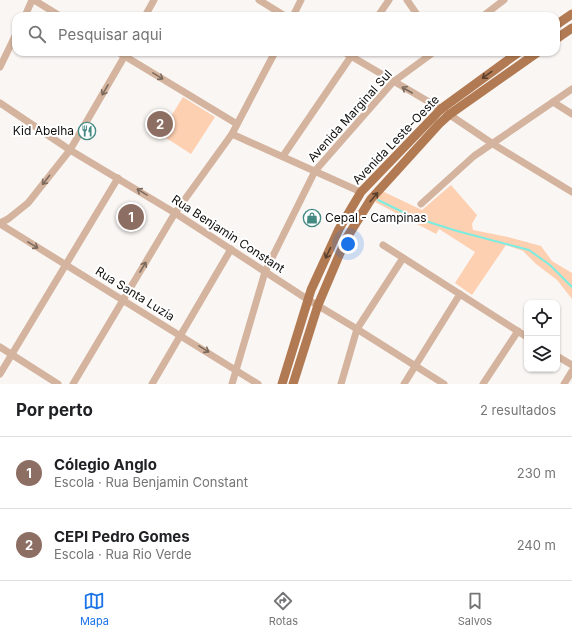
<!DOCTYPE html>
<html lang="pt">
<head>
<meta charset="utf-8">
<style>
	:root { --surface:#fff; --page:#f2f2f2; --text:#202124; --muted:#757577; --line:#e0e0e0; --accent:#1a73e8 }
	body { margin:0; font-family:Inter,sans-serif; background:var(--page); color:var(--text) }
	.controls { position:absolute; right:12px; bottom:12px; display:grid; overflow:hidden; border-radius:8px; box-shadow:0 1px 3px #0004 }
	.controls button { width:36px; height:36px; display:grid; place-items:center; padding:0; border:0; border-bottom:1px solid var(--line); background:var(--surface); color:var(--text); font:20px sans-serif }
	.you { position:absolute; left:348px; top:244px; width:14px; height:14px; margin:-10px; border:3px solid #fff; border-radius:50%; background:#1a73e8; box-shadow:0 0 0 6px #1a73e833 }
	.badge { display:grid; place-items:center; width:26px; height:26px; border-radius:50%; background:var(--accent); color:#fff; font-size:13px; font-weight:700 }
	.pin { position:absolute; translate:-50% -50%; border:2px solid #fff; box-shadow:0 1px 4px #0006 }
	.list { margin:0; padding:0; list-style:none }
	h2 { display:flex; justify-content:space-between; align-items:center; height:52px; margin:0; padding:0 16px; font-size:17px }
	h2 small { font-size:13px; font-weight:400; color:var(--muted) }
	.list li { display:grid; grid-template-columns:26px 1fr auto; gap:12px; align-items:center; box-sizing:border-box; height:72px; padding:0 16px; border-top:1px solid var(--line) }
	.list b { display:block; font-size:15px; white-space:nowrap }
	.list p { margin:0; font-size:13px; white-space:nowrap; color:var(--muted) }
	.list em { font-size:13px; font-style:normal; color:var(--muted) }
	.icon { flex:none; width:22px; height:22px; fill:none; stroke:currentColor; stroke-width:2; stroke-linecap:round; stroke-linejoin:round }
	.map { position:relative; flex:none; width:572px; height:384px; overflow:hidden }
	.search { position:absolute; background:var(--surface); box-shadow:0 1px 3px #0004; left:12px; right:12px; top:12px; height:44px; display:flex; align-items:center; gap:10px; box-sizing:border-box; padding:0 14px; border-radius:12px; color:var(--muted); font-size:15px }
	.sheet { height:196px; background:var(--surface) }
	nav { display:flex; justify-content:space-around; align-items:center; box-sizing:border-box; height:56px; border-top:1px solid var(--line); background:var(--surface); font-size:11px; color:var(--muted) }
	nav a { display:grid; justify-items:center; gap:2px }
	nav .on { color:var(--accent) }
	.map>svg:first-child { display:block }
	.green { fill:#fed0b2 }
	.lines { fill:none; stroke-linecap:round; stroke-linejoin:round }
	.stream { stroke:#7aece0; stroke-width:2 }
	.minor { stroke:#d4b49e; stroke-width:7 }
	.major { stroke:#b27a52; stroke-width:9 }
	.oneway { stroke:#593f2d }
	.oneway2 { stroke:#7c6a5d }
	.labels { text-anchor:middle; stroke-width:4; stroke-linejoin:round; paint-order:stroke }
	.street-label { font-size:12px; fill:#100f0e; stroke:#fff }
	.poi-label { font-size:12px; fill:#100f0e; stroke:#fff; text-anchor:end }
</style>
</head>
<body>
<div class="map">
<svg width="572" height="384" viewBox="0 0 572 384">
	<rect width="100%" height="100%" fill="#faf6f4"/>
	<g class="green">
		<path d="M 183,97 L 215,117 L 191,154 L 160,134 Z"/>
		<path d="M 451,185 L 477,215 L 472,224 L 473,230 L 508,237 L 541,246 L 552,261 L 572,273 L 572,299 L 557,280 L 536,264 L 523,251 L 506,245 L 472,295 L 455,283 L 475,252 L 439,229 L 436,234 L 375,202 L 382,191 L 422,210 Z"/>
	</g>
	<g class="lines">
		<path class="stream" d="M 378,200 L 413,217 L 457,231 L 529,250 L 550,265 L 572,287"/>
		<g class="minor">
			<path d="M 34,0 L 60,16"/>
			<path d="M 259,0 L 285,16"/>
			<path d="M 407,0 L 418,16"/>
			<path d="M 25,16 L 32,0"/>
			<path d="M 145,16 L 154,0"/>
			<path d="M 293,16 L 301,0"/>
			<path d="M 378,16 L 389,0"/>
			<path d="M 483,16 L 504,0"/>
			<path d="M 118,52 L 237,124"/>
			<path d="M 344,52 L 441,109 L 493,144 L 572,192"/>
			<path d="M 0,67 L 16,34"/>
			<path d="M 553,102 L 572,114"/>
			<path d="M 0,103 L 70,150 L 175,213 L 307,299 L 357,329 L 444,384"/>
			<path d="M 232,134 L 361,192"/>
			<path d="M 283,156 L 354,52"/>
			<path d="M 421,204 L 474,156 L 572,89"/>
			<path d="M 0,223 L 8,219 L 28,203 L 70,150 L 127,52"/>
			<path d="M 0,224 L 258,384"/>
			<path d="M 383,245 L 527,337"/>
			<path d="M 0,347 L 58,384"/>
			<path d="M 557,356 L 572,365"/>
			<path d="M 0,374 L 118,178"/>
			<path d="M 73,384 L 175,213 L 232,134 L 275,52"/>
			<path d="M 152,384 L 231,249"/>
			<path d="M 232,384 L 265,272 L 315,171 L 393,82 L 434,52"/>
			<path d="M 341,384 L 357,329 L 403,258"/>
			<path d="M 404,384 L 460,294"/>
			<path d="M 483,384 L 518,331"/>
			<path d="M 564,384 L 572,371"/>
		</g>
		<g class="major">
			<path d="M 556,25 L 572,14"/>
			<path d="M 556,39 L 572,28"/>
			<path d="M 282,384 L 311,290 L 339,229 L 361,192 L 441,109 L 519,52"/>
			<path d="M 293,384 L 318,305 L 346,239 L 371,199 L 439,124 L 450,114 L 538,52"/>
		</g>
	</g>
	<defs><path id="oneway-shaft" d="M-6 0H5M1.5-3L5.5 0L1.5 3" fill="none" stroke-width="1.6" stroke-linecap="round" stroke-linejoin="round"/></defs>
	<g class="oneway">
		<use href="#oneway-shaft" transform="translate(487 75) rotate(144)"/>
		<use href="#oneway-shaft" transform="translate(374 197) rotate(-50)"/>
		<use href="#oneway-shaft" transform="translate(328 253) rotate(115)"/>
	</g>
	<g class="oneway2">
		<use href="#oneway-shaft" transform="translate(158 76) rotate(31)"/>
		<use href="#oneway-shaft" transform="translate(105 90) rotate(120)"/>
		<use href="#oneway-shaft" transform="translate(407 90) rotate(-150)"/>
		<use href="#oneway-shaft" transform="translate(46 180) rotate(128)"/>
		<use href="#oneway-shaft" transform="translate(142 192) rotate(-149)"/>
		<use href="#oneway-shaft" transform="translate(33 245) rotate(32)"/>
		<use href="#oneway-shaft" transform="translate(143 267) rotate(-59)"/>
		<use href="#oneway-shaft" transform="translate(204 349) rotate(31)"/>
	</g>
	<defs>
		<symbol id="restaurant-ring" viewBox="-11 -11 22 22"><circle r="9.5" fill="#fff" stroke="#448a83" stroke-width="1.5"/><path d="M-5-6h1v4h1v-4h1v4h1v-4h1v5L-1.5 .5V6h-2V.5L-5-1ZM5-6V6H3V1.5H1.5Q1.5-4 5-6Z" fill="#448a83"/></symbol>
		<symbol id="shop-ring" viewBox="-11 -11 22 22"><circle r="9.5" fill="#fff" stroke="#448a83" stroke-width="1.5"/><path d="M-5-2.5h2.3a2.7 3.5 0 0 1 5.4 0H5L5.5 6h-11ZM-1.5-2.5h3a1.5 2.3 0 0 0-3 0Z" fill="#448a83"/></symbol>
	</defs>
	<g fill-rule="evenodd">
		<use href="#restaurant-ring" x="77" y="121" width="20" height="20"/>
		<use href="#shop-ring" x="302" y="208" width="20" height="20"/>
	</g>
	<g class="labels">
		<g class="street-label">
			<text transform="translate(350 116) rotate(-48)" y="4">Avenida Marginal Sul</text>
			<text transform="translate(396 140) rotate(-46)" y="4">Avenida Leste-Oeste</text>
			<text transform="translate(228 234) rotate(33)" y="4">Rua Benjamin Constant</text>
			<text transform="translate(135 294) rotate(32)" y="4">Rua Santa Luzia</text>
		</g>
		<g class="poi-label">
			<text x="74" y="135">Kid Abelha</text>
			<text x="325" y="222" text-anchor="start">Cepal - Campinas</text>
		</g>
	</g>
</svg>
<div class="controls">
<button><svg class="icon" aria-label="locate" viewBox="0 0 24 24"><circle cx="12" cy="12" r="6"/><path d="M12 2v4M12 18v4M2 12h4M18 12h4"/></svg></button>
<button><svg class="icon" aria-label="layers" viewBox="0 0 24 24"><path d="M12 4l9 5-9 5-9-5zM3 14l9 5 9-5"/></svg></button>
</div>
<div class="you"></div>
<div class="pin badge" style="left:131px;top:217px;background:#8d6e63">1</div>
<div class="pin badge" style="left:160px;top:124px;background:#8d6e63">2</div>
<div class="search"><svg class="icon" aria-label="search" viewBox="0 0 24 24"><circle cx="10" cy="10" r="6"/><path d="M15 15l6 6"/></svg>Pesquisar aqui</div>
</div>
<section class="sheet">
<h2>Por perto<small>2 resultados</small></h2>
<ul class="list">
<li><span class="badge" style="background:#8d6e63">1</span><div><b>Cólegio Anglo</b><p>Escola · Rua Benjamin Constant</p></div><em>230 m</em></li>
<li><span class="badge" style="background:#8d6e63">2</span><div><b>CEPI Pedro Gomes</b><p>Escola · Rua Rio Verde</p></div><em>240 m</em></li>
</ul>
</section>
<nav>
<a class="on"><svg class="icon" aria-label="map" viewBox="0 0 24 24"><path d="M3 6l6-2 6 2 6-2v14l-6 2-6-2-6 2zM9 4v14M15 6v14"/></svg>Mapa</a>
<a><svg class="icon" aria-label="directions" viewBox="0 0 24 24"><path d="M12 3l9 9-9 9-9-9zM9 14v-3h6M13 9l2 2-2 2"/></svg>Rotas</a>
<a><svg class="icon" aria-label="saved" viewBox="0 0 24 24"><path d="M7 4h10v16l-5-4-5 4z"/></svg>Salvos</a>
</nav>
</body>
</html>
